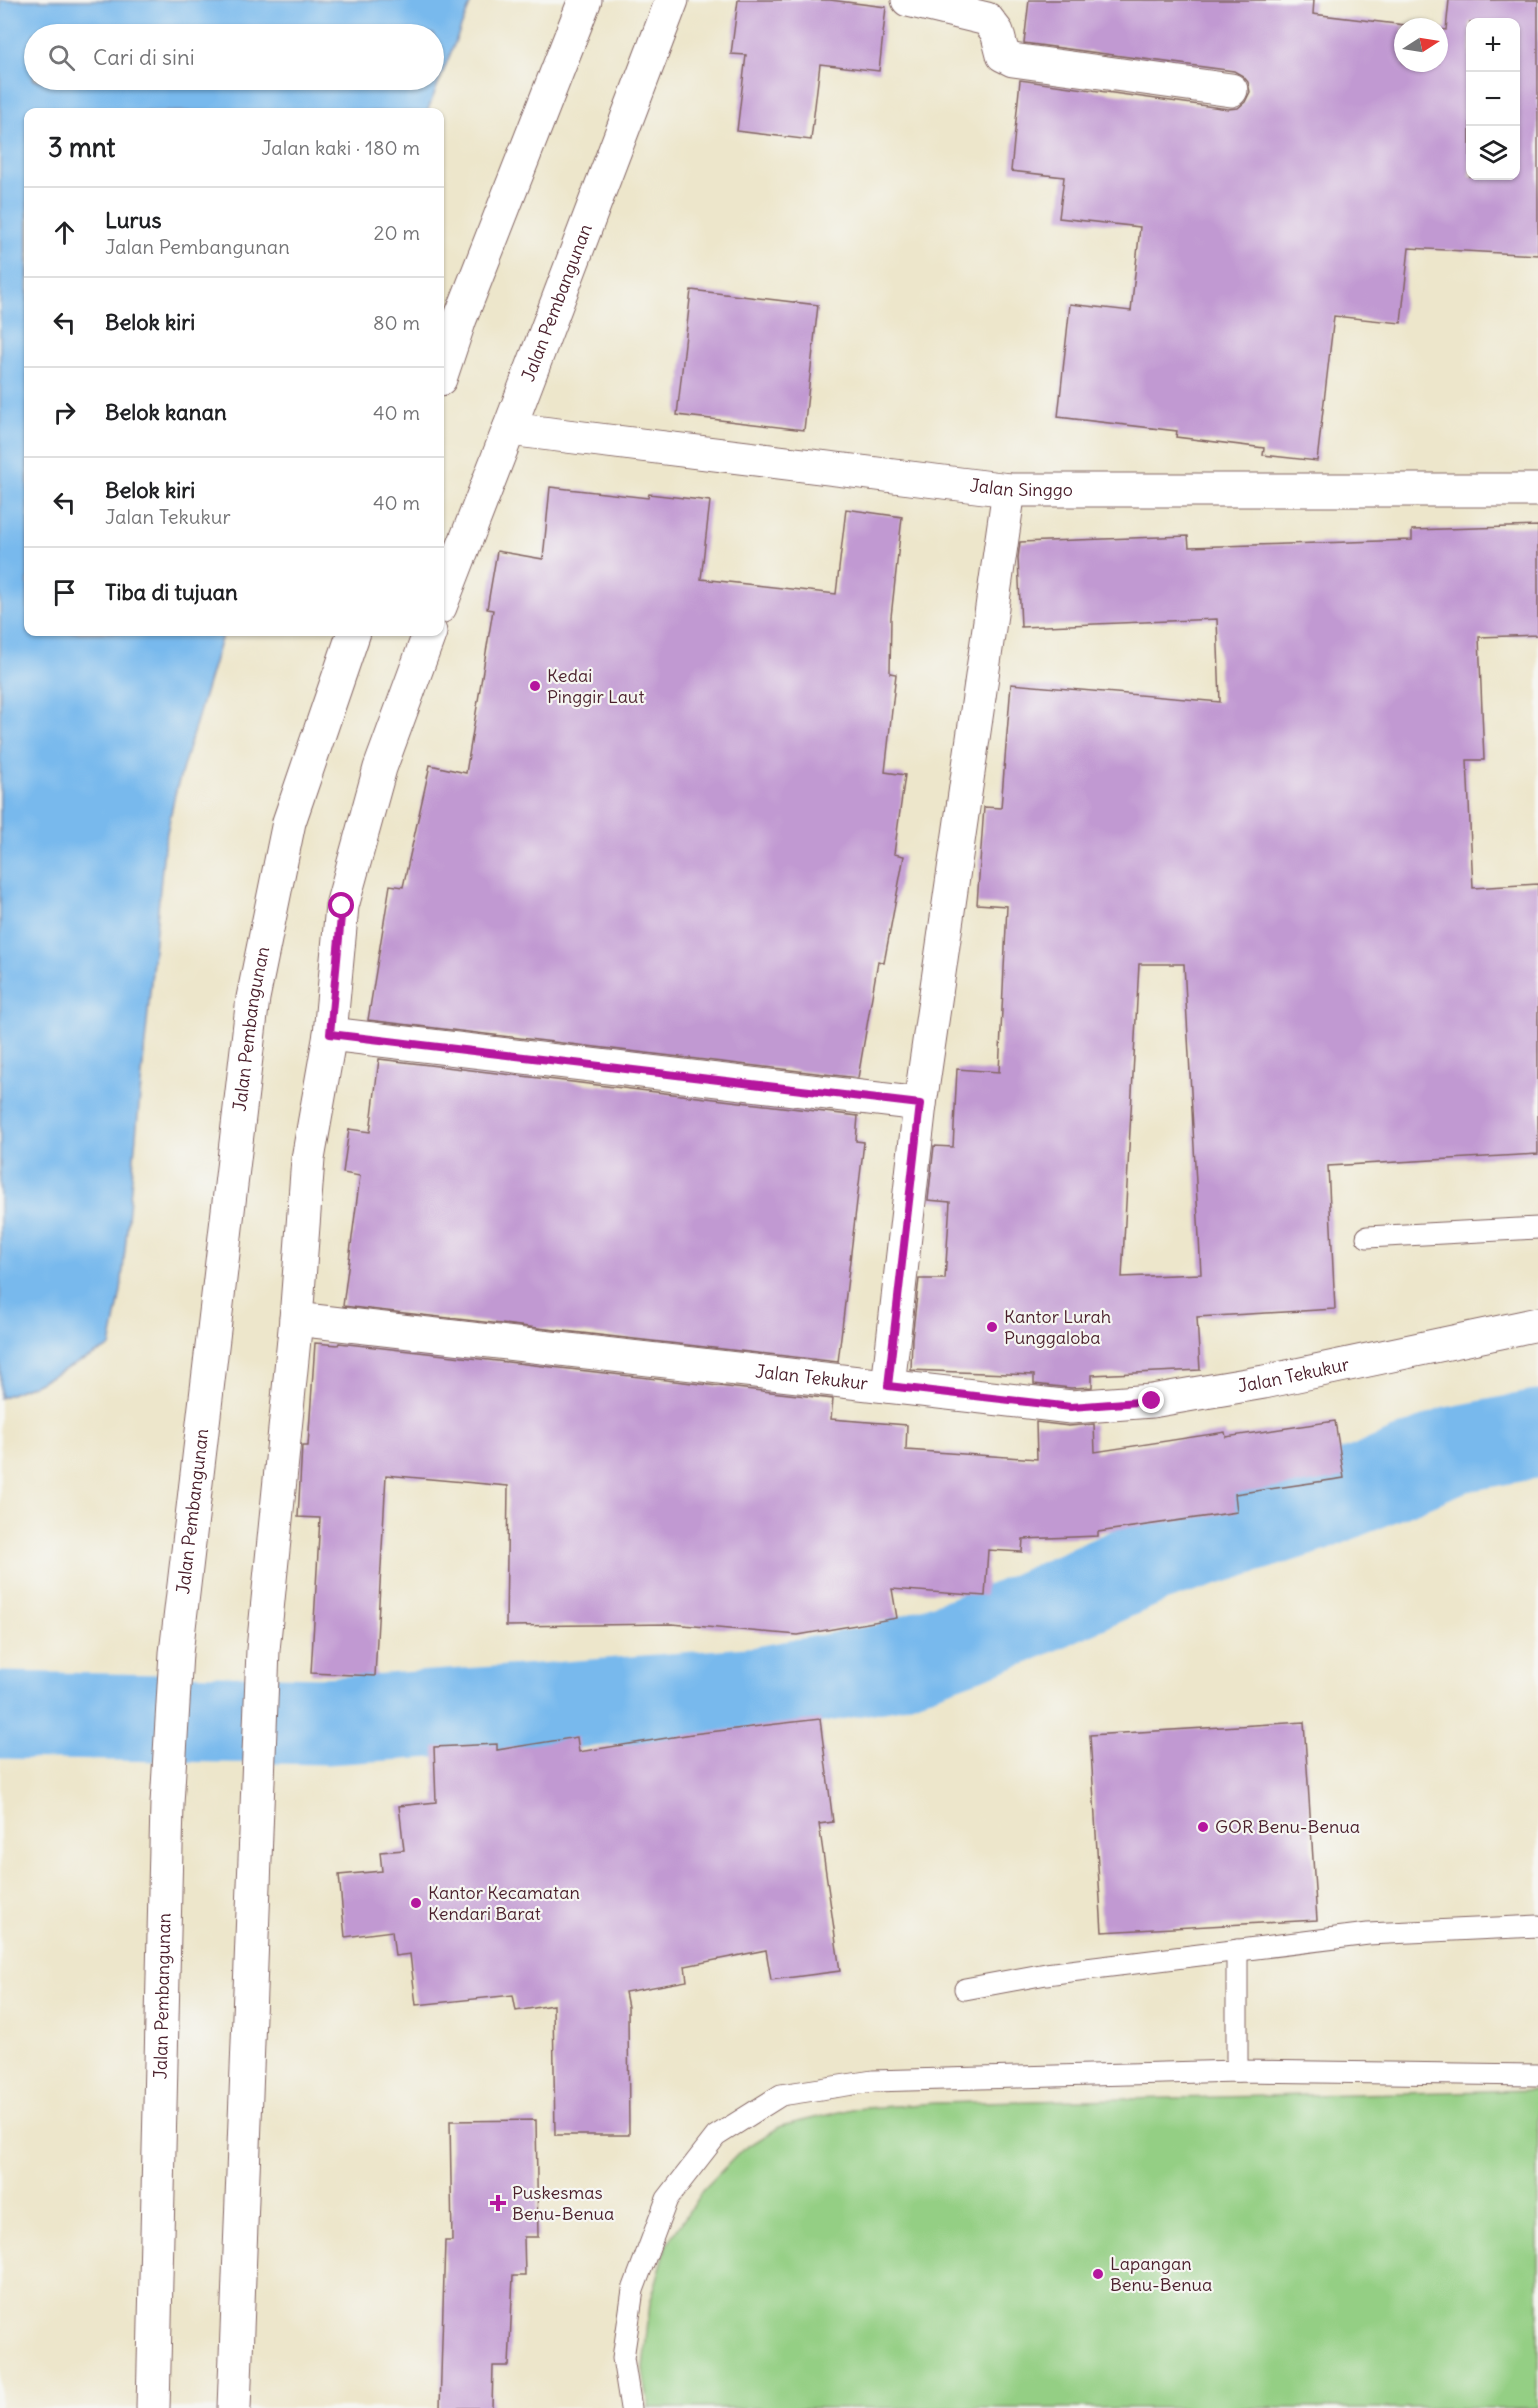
<!DOCTYPE html>
<html lang="id">
<head>
<meta charset="utf-8">
<style>
	:root { --surface:#fff; --page:#f6f6f6; --text:#202124; --muted:#757577; --line:#e0e0e0 }
	body { margin:0; font-family:Delius,sans-serif; background:var(--page); color:var(--text) }
	.controls { position:absolute; right:18px; top:18px; display:grid; overflow:hidden; border-radius:12px; box-shadow:0 2px 4px #0004 }
	.controls button { width:54px; height:54px; display:grid; place-items:center; padding:0; border:0; border-bottom:2px solid var(--line); background:var(--surface); color:var(--text); font:30px sans-serif }
	.compass { position:absolute; left:1394px; top:18px; width:54px; height:54px; border-radius:50%; background:var(--surface); box-shadow:0 2px 4px #0004; rotate:78deg }
	.stop { position:absolute; width:18px; height:18px; margin:-14px; border:4px solid #b5179e; border-radius:50%; background:#fff }
	.stop.end { background:#b5179e; border-color:#fff; box-shadow:0 2px 6px #0008 }
	.list { margin:0; padding:0; list-style:none }
	h2 { display:flex; justify-content:space-between; align-items:center; height:78px; margin:0; padding:0 24px; font-size:26px }
	h2 small { font-size:20px; font-weight:400; color:var(--muted) }
	.list li { display:grid; grid-template-columns:39px 1fr auto; gap:18px; align-items:center; box-sizing:border-box; height:90px; padding:0 24px; border-top:2px solid var(--line) }
	.list b { display:block; font-size:22px; white-space:nowrap }
	.list p { margin:0; font-size:20px; white-space:nowrap; color:var(--muted) }
	.list em { font-size:20px; font-style:normal; color:var(--muted) }
	.icon { flex:none; width:33px; height:33px; fill:none; stroke:currentColor; stroke-width:2; stroke-linecap:round; stroke-linejoin:round }
	.map { position:relative; flex:none; width:1538px; height:2408px; overflow:hidden }
	.search { position:absolute; background:var(--surface); box-shadow:0 2px 4px #0004; left:24px; top:24px; width:420px; height:66px; display:flex; align-items:center; gap:15px; box-sizing:border-box; padding:0 21px; border-radius:33px; color:var(--muted); font-size:22px }
	.panel { position:absolute; background:var(--surface); box-shadow:0 2px 4px #0004; left:24px; top:108px; width:420px; height:528px; border-radius:12px }
	.map>svg:first-child { display:block }
	.green { fill:#94cf84; stroke:#6f7758; stroke-width:1.5 }
	.water { fill:#78b9ed; stroke:#616c8c; stroke-width:1.5; fill-rule:evenodd }
	.lines { fill:none; stroke-linecap:round; stroke-linejoin:round }
	.river { stroke:#78b9ed; stroke-width:87 }
	.building { fill:#c199d2; fill-rule:evenodd }
	.lane-casing { stroke:#836563; stroke-width:23 }
	.street-casing { stroke:#836563; stroke-width:35 }
	.secondary-casing { stroke:#836563; stroke-width:35 }
	.lane { stroke:#fff; stroke-width:21 }
	.street { stroke:#fff; stroke-width:33 }
	.secondary { stroke:#fff; stroke-width:33 }
	.route { stroke:#b5179e; stroke-width:8 }
	.poi-dot { fill:#b5179e; stroke:#f6f6f2; stroke-width:2 }
	.labels { text-anchor:middle; stroke-width:4.5; stroke-linejoin:round; paint-order:stroke }
	.street-label { font-size:18px; fill:#4a1f2b; stroke:#f6f6f2 }
	.poi-label { font-size:18px; fill:#4a1f2b; stroke:#f6f6f2; text-anchor:start }
</style>
</head>
<body>
<div class="map">
<svg width="1538" height="2408" viewBox="0 0 1538 2408">
	<rect width="100%" height="100%" fill="#f6f6f2"/>
	<filter id="ink" filterUnits="userSpaceOnUse"><feTurbulence type="fractalNoise" baseFrequency=".0167" numOctaves="2"/><feDisplacementMap in="SourceGraphic" scale="12" xChannelSelector="R" yChannelSelector="G"/><feConvolveMatrix kernelMatrix="1 2 1 2 8 2 1 2 1" color-interpolation-filters="sRGB"/></filter>
	<filter id="wash" filterUnits="userSpaceOnUse"><feTurbulence type="fractalNoise" baseFrequency=".008" numOctaves="4" result="noise"/><feDisplacementMap in="SourceGraphic" scale="24" xChannelSelector="R" yChannelSelector="G"/><feGaussianBlur stdDeviation="1.35" result="paint"/><feColorMatrix in="noise" values="0 0 0 0 0 0 0 0 0 0 0 0 0 0 0 0 0 1.4 0 .05"/><feComposite in="paint" operator="in"/></filter>
	<g filter="url(#wash)">
		<rect width="100%" height="100%" fill="#ede6cb"/>
		<path class="green" d="M 1538,2090 L 1538,2408 L 649,2408 L 643,2368 L 650,2303 L 667,2245 L 702,2191 L 741,2151 L 781,2126 L 852,2109 L 936,2103 Z"/>
		<path class="water" d="M 0,0 L 472,0 L 427,112 L 28,112 L 28,632 L 223,632 L 175,794 L 164,847 L 121,1291 L 110,1347 L 33,1385 L 0,1398 ZM 34,34 L 434,34 L 434,80 L 34,80 Z"/>
		<g class="lines">
			<path class="river" d="M 0,1715 L 326,1721 L 554,1706 L 759,1690 L 887,1667 L 1013,1622 L 1152,1560 L 1311,1510 L 1454,1450 L 1538,1434"/>
		</g>
		<g id="blocks">
			<g class="building">
				<path d="M 738,0 L 830,0 L 886,7 L 879,71 L 820,64 L 811,140 L 737,131 L 746,55 L 731,54 Z"/>
				<path d="M 1029,0 L 1314,0 L 1313,14 L 1422,27 L 1403,27 L 1403,63 L 1439,63 L 1439,29 L 1446,30 L 1449,0 L 1538,0 L 1538,255 L 1409,248 L 1401,323 L 1334,316 L 1317,461 L 1263,455 L 1264,448 L 1176,437 L 1177,431 L 1058,417 L 1070,304 L 1131,311 L 1140,227 L 1059,218 L 1064,177 L 1011,171 L 1020,80 L 1228,109 L 1238,108 L 1245,102 L 1250,92 L 1248,82 L 1243,76 L 1234,71 L 1024,43 ZM 1470,22 L 1515,22 L 1515,176 L 1470,176 Z"/>
				<path d="M 691,290 L 818,305 L 804,430 L 677,415 Z"/>
				<path d="M 550,487 L 648,498 L 649,494 L 710,501 L 701,579 L 836,594 L 846,509 L 902,517 L 891,617 L 890,673 L 896,674 L 885,772 L 905,775 L 894,854 L 904,856 L 884,963 L 878,961 L 858,1078 L 368,1020 L 390,885 L 403,887 L 430,765 L 466,773 L 493,610 L 487,609 L 497,551 L 543,559 Z"/>
				<path d="M 1538,526 L 1538,635 L 1479,637 L 1484,760 L 1467,760 L 1473,888 L 1538,884 L 1538,1154 L 1328,1166 L 1335,1309 L 1197,1317 L 1200,1370 L 1092,1375 L 1092,1387 L 1071,1388 L 1034,1384 L 1034,1375 L 911,1370 L 912,1338 L 919,1279 L 945,1279 L 950,1202 L 928,1200 L 934,1146 L 953,1147 L 957,1069 L 999,1072 L 1007,906 L 977,904 L 984,807 L 1001,808 L 1011,684 L 1220,702 L 1217,619 L 1021,627 L 1018,558 L 1020,542 L 1188,536 L 1189,547 L 1412,540 L 1412,530 ZM 1139,964 L 1184,964 L 1201,1274 L 1122,1277 Z"/>
				<path d="M 379,1059 L 858,1116 L 856,1141 L 864,1142 L 838,1362 L 343,1306 L 360,1176 L 343,1173 L 349,1129 L 370,1132 Z"/>
				<path d="M 315,1343 L 338,1345 L 339,1343 L 833,1399 L 831,1419 L 907,1425 L 906,1450 L 1037,1459 L 1036,1422 L 1069,1426 L 1094,1424 L 1095,1452 L 1225,1432 L 1226,1437 L 1335,1421 L 1344,1478 L 1235,1494 L 1237,1512 L 1098,1532 L 1098,1536 L 1023,1539 L 1022,1552 L 988,1550 L 985,1596 L 892,1589 L 897,1618 L 798,1635 L 672,1624 L 506,1626 L 508,1486 L 386,1475 L 375,1676 L 311,1673 L 320,1518 L 298,1517 L 302,1446 L 308,1446 Z"/>
				<path d="M 820,1719 L 833,1822 L 819,1824 L 840,1971 L 771,1980 L 766,1950 L 685,1966 L 687,1981 L 625,1992 L 628,2007 L 629,2135 L 555,2135 L 553,2005 L 516,2011 L 513,1995 L 416,2005 L 410,1954 L 395,1956 L 392,1931 L 345,1937 L 339,1875 L 382,1871 L 380,1852 L 404,1850 L 399,1806 L 436,1802 L 434,1747 L 497,1744 L 497,1750 L 577,1737 L 579,1752 L 692,1734 Z"/>
				<path d="M 1304,1722 L 1317,1920 L 1102,1932 L 1090,1735 Z"/>
				<path d="M 536,2120 L 538,2237 L 524,2237 L 525,2276 L 513,2276 L 509,2366 L 493,2366 L 492,2408 L 440,2408 L 445,2241 L 452,2241 L 450,2121 Z"/>
			</g>
		</g>
	</g>
	<g filter="url(#ink)">
		<use href="#blocks" fill-opacity="0" stroke="#836563" stroke-width="1.5"/>
		<g class="lines">
			<defs>
				<g id="lane">
					<path d="M 1367,1237 L 1538,1228"/>
					<path d="M 1237,1950 L 1237,2071"/>
					<path d="M 965,1989 L 1046,1974 L 1368,1934 L 1538,1926"/>
					<path d="M 631,2408 L 623,2358 L 633,2290 L 667,2199 L 716,2136 L 781,2095 L 873,2081 L 1237,2071 L 1538,2075"/>
				</g>
				<g id="street">
					<path d="M 908,0 L 987,19 L 997,32 L 1003,55 L 1013,60 L 1231,90"/>
					<path id="s1" d="M 509,429 L 1009,490 L 1538,490"/>
					<path d="M 330,1034 L 920,1104"/>
					<path id="s2" d="M 296,1319 L 1071,1407 L 1152,1401 L 1264,1382 L 1538,1324"/>
					<path d="M 888,1386 L 920,1104 L 1009,490"/>
				</g>
				<g id="secondary">
					<path d="M 440,379 L 460,319 L 585,0"/>
					<path id="s3" d="M 440,607 L 509,429 L 672,0"/>
					<path id="s4" d="M 153,2408 L 167,1804 L 176,1653 L 253,998 L 289,822 L 354,632"/>
					<path d="M 234,2408 L 263,1650 L 296,1319 L 308,1159 L 330,1034 L 342,906 L 380,768 L 430,632"/>
				</g>
			</defs>
			<use href="#lane" class="lane-casing"/>
			<use href="#street" class="street-casing"/>
			<use href="#secondary" class="secondary-casing"/>
			<use href="#lane" class="lane"/>
			<use href="#street" class="street"/>
			<use href="#secondary" class="secondary"/>
		</g>
	</g>
	<g class="lines" filter="url(#ink)">
		<path class="route" d="M 342,906 L 330,1034 L 920,1104 L 888,1386 L 1071,1407 L 1152,1401"/>
	</g>
	<g class="poi-dot">
		<circle cx="535" cy="686" r="6"/>
		<circle cx="992" cy="1327" r="6"/>
		<circle cx="1203" cy="1827" r="6"/>
		<circle cx="416" cy="1903" r="6"/>
		<path d="M495 2194h6v6h6v6h-6v6h-6v-6h-6v-6h6z"/>
		<circle cx="1098" cy="2274" r="6"/>
	</g>
	<g class="labels">
		<g class="street-label">
			<text dy="6" stroke="none"><textPath href="#s3" startOffset="326">Jalan Pembangunan</textPath></text>
			<text dy="6" stroke="none"><textPath href="#s1" startOffset="516">Jalan Singgo</textPath></text>
			<text dy="6" stroke="none"><textPath href="#s4" startOffset="1384">Jalan Pembangunan</textPath></text>
			<text dy="6" stroke="none"><textPath href="#s2" startOffset="1005">Jalan Tekukur</textPath></text>
			<text dy="6" stroke="none"><textPath href="#s2" startOffset="519">Jalan Tekukur</textPath></text>
			<text dy="6" stroke="none"><textPath href="#s4" startOffset="898">Jalan Pembangunan</textPath></text>
			<text dy="6" stroke="none"><textPath href="#s4" startOffset="412">Jalan Pembangunan</textPath></text>
		</g>
		<g class="poi-label">
			<text x="547" y="682">Kedai<tspan x="547" dy="21">Pinggir Laut</tspan></text>
			<text x="1004" y="1323">Kantor Lurah<tspan x="1004" dy="21">Punggaloba</tspan></text>
			<text x="1215" y="1833">GOR Benu-Benua</text>
			<text x="428" y="1899">Kantor Kecamatan<tspan x="428" dy="21">Kendari Barat</tspan></text>
			<text x="512" y="2199">Puskesmas<tspan x="512" dy="21">Benu-Benua</tspan></text>
			<text x="1110" y="2270">Lapangan<tspan x="1110" dy="21">Benu-Benua</tspan></text>
		</g>
	</g>
</svg>
<div class="controls">
<button>+</button>
<button>−</button>
<button><svg class="icon" aria-label="layers" viewBox="0 0 24 24"><path d="M12 4l9 5-9 5-9-5zM3 14l9 5 9-5"/></svg></button>
</div>
<svg class="compass" viewBox="-18 -18 36 36"><path d="M0-13l5 13h-10z" fill="#e53935"/><path d="M0 13l5-13h-10z" fill="#757577"/></svg>
<div class="stop" style="left:342px;top:906px"></div>
<div class="stop end" style="left:1152px;top:1401px"></div>
<div class="search"><svg class="icon" aria-label="search" viewBox="0 0 24 24"><circle cx="10" cy="10" r="6"/><path d="M15 15l6 6"/></svg>Cari di sini</div>
<section class="panel">
<h2>3 mnt<small>Jalan kaki · 180 m</small></h2>
<ul class="list">
<li><svg class="icon" aria-label="ahead" viewBox="0 0 24 24"><path d="M12 20V5M6 11l6-6 6 6"/></svg><div><b>Lurus</b><p>Jalan Pembangunan</p></div><em>20 m</em></li>
<li><svg class="icon" aria-label="left" viewBox="0 0 24 24"><path d="M17 20v-9H6M10 6l-5 5 5 5"/></svg><div><b>Belok kiri</b></div><em>80 m</em></li>
<li><svg class="icon" aria-label="right" viewBox="0 0 24 24"><path d="M7 20v-9h11M14 6l5 5-5 5"/></svg><div><b>Belok kanan</b></div><em>40 m</em></li>
<li><svg class="icon" aria-label="left" viewBox="0 0 24 24"><path d="M17 20v-9H6M10 6l-5 5 5 5"/></svg><div><b>Belok kiri</b><p>Jalan Tekukur</p></div><em>40 m</em></li>
<li><svg class="icon" aria-label="arrive" viewBox="0 0 24 24"><path d="M6 21V4h12l-3 4 3 4H6"/></svg><div><b>Tiba di tujuan</b></div></li>
</ul>
</section>
</div>
</body>
</html>
